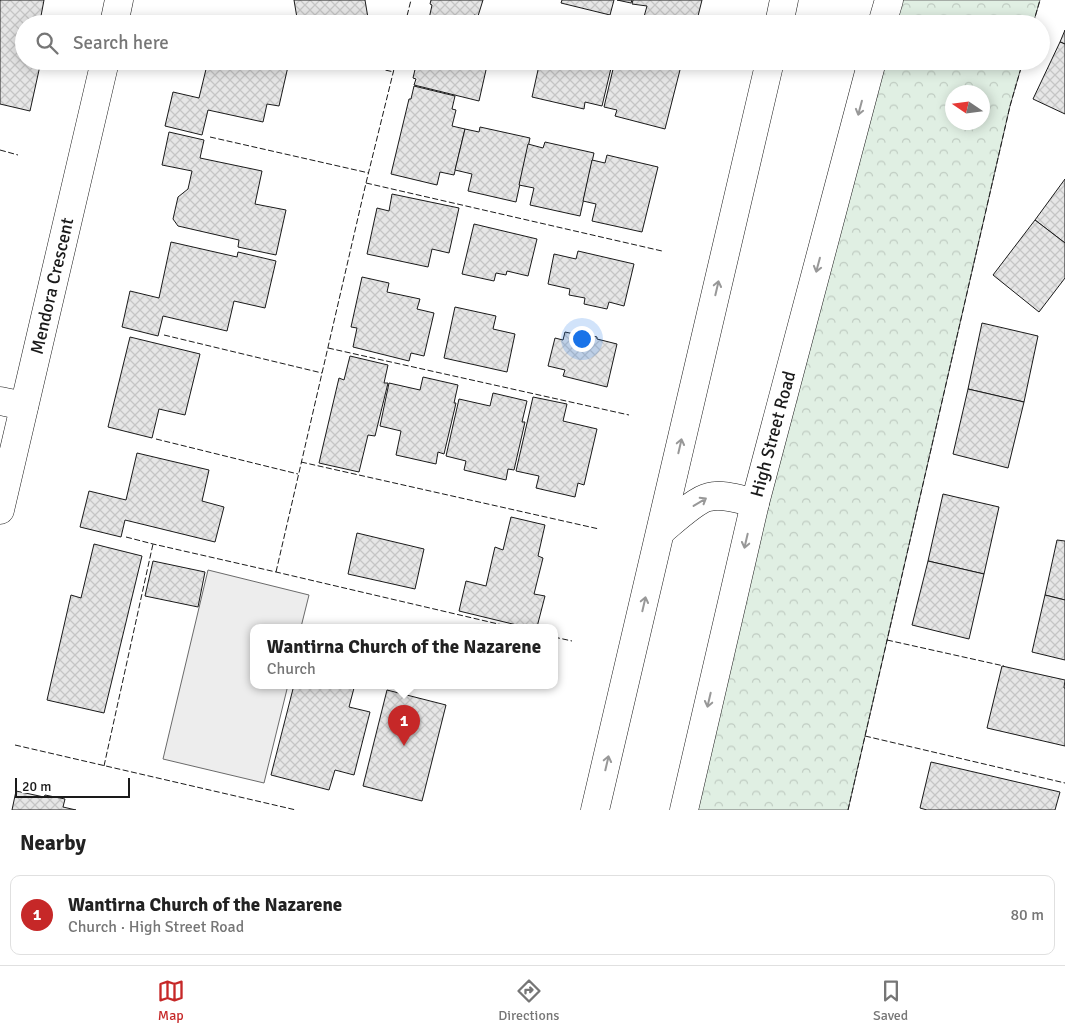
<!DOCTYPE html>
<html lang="en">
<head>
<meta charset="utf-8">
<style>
	:root { --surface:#fff; --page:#f2f2f2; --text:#222; --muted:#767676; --line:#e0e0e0; --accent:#c62828 }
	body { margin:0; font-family:Signika,sans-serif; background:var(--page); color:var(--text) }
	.compass { position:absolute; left:945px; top:85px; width:45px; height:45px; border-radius:50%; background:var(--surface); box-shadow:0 2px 12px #0003; rotate:283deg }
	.scale { position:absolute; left:15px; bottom:12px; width:115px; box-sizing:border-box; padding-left:5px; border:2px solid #1a1a1a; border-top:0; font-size:14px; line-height:18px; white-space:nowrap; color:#1a1a1a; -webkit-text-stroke:4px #fff; paint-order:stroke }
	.you { position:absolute; left:581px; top:338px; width:18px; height:18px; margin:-12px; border:4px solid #fff; border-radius:50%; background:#1a73e8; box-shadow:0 0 0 8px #1a73e833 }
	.badge { display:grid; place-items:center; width:32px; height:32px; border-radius:50%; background:var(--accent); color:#fff; font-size:16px; font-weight:700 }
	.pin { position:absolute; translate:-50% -41px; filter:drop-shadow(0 1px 2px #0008) }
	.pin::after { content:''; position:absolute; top:26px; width:18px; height:15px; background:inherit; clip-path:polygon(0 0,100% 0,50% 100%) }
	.popup { position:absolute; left:250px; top:624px; width:308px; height:65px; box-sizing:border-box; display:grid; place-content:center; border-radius:10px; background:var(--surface); filter:drop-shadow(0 1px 4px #0005); font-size:16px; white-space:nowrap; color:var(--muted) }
	.popup b { font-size:19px; color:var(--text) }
	.popup::after { content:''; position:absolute; left:50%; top:100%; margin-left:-10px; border:10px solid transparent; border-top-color:var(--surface) }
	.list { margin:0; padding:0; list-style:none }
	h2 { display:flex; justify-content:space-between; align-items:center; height:65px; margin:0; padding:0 20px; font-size:21px }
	h2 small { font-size:16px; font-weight:400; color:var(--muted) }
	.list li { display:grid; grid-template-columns:32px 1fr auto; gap:15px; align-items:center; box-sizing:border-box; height:80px; margin:0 10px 10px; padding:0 10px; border:1px solid var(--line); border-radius:10px }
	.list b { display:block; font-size:19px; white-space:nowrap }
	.list p { margin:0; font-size:16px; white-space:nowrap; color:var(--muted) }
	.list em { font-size:16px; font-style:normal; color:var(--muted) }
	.icon { flex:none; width:28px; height:28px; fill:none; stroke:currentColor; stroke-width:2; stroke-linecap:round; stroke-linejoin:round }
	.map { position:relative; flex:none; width:1065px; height:810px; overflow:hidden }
	.search { position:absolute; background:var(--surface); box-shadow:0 2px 12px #0003; left:15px; right:15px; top:15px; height:55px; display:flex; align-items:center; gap:12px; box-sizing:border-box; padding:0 18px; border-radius:28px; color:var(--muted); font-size:19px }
	.sheet { height:155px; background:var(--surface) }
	nav { display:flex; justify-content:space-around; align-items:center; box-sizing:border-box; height:70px; border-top:1px solid var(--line); background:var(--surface); font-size:14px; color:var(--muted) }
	nav a { display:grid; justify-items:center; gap:2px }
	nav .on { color:var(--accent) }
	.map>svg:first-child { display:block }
	.park { fill:url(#park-crowns); stroke:#6a6a6a; fill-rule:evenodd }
	.parking { fill:#ededed; stroke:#6a6a6a }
	.building { fill:url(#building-cross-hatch); stroke:#1a1a1a }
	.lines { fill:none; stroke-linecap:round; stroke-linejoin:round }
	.minor-casing { stroke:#1a1a1a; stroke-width:29 }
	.major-casing { stroke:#1a1a1a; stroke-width:29 }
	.minor { stroke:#fff; stroke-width:28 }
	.major { stroke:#fff; stroke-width:28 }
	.fence { stroke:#1a1a1a; stroke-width:1; stroke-dasharray:6 2.5; stroke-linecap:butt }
	.oneway { stroke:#989898 }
	.labels { text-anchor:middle; stroke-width:4; stroke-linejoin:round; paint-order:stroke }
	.street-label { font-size:18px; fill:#1a1a1a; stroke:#fff }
</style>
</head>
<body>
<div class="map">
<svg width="1065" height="810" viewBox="0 0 1065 810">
	<defs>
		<pattern id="park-crowns" width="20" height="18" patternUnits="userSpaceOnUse" patternTransform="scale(1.25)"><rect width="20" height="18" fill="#e0efe3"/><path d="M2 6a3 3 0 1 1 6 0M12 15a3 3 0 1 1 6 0" fill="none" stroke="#c0ccc2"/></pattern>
		<pattern id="building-cross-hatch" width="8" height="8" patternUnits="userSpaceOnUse" patternTransform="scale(1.25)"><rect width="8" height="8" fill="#e6e6e6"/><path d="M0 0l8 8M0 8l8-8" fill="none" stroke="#c5c5c5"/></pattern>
	</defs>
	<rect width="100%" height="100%" fill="#fff"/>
	<g class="park">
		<path d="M 889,0 L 1040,0 L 1033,24 L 882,24 Z"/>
		<path d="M 872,61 L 1023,61 L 1010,106 L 848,810 L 684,810 ZM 952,92 L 982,92 L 982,122 L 952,122 Z"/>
	</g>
	<path class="parking" d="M 208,570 L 309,595 L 301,627 L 254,627 L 254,685 L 288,685 L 264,783 L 163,759 Z"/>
	<g class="building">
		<path d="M 0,0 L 44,0 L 41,16 L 45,17 L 43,24 L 24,24 L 24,61 L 41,61 L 30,111 L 0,104 Z"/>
		<path d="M 294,0 L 365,0 L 369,24 L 298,24 Z"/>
		<path d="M 431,0 L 483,0 L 478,16 L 474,15 L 472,24 L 450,24 L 429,19 L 432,5 L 430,4 Z"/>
		<path d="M 562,0 L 614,0 L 610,15 L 561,3 Z"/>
		<path d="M 617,0 L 632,0 L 631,3 Z"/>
		<path d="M 633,0 L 702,0 L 696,24 L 642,24 L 647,6 L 632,4 Z"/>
		<path d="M 1065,30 L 1065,44 L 1060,42 Z"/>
		<path d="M 1060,42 L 1065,44 L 1065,114 L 1033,99 Z"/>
		<path d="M 208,61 L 289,62 L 279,106 L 267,104 L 263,122 L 208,110 L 202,135 L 165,126 L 173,92 L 199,98 Z"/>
		<path d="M 417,61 L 488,61 L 479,101 L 414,85 L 416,79 L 413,78 Z"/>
		<path d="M 540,61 L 602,61 L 612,64 L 602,106 L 585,102 L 584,109 L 532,97 Z"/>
		<path d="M 629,61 L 682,62 L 665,129 L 615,116 L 617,110 L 604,107 L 614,65 L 628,68 Z"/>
		<path d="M 414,86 L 455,96 L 452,109 L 456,110 L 452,126 L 465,129 L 454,175 L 440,172 L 437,185 L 391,174 L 409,99 L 411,99 Z"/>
		<path d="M 480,127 L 530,138 L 516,202 L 468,191 L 472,174 L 455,170 L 465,129 L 479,132 Z"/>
		<path d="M 169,132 L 204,140 L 200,158 L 262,171 L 255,204 L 286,210 L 276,255 L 238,247 L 239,240 L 178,226 L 173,219 L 178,197 L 188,189 L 192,171 L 162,165 Z"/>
		<path d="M 545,142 L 594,153 L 580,216 L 530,205 L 534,188 L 519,185 L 528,144 L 543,148 Z"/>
		<path d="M 607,155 L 658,167 L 642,232 L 592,221 L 596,204 L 583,201 L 592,160 L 605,163 Z"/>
		<path d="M 1065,179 L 1065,243 L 1035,220 Z"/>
		<path d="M 392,194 L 459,208 L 449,253 L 432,249 L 428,267 L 367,254 L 377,208 L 389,211 Z"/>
		<path d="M 1035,220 L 1065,243 L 1065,278 L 1039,312 L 993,275 Z"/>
		<path d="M 474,224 L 537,239 L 528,276 L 507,271 L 506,275 L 496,273 L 494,281 L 462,274 Z"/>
		<path d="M 171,242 L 237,257 L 238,252 L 276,261 L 265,308 L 234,301 L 227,331 L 163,316 L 158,336 L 122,327 L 130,291 L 159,298 Z"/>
		<path d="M 578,251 L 634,264 L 624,306 L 609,302 L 607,309 L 584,304 L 585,298 L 569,295 L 570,289 L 548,284 L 554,254 L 576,259 Z"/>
		<path d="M 362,277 L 389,283 L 387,292 L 420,299 L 417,309 L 434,313 L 424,356 L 411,353 L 409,361 L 353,347 L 357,328 L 351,327 Z"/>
		<path d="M 455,307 L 496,316 L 493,329 L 515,334 L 507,372 L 444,358 Z"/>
		<path d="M 982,323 L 1038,336 L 1024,402 L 968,389 Z"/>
		<path d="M 565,332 L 579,335 L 580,333 L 597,337 L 597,339 L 617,344 L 607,387 L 563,376 L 565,370 L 548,366 L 555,338 L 563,340 Z"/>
		<path d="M 130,337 L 200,354 L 185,415 L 159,409 L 152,438 L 108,427 Z"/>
		<path d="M 350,356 L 388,365 L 384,383 L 388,383 L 375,436 L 368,435 L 359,472 L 319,463 L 339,378 L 344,380 Z"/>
		<path d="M 423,377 L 458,385 L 454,403 L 456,403 L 444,454 L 438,452 L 436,464 L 396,455 L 401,431 L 380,426 L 389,383 L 420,390 Z"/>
		<path d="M 968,389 L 1024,402 L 1008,468 L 953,454 Z"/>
		<path d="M 493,393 L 527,401 L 522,422 L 525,422 L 514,470 L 508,469 L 506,480 L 464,470 L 466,461 L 446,456 L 459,399 L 490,406 Z"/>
		<path d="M 533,397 L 567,404 L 563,421 L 597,429 L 584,485 L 578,483 L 575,497 L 536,488 L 539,476 L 516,471 Z"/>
		<path d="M 137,453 L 209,470 L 202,501 L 224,507 L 215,542 L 125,520 L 121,537 L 80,527 L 89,491 L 126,500 Z"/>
		<path d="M 943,494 L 999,507 L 984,574 L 928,561 Z"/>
		<path d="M 511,517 L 545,525 L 538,556 L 543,558 L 534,594 L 545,596 L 537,627 L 525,627 L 459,611 L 466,581 L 486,586 L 495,547 L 503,550 Z"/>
		<path d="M 357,533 L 424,549 L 415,589 L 348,574 Z"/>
		<path d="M 1057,540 L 1065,541 L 1065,600 L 1045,595 Z"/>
		<path d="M 94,544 L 142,556 L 104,713 L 47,700 L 71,595 L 81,598 Z"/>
		<path d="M 153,561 L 205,572 L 198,607 L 145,596 Z"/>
		<path d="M 928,561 L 984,574 L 969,639 L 912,625 Z"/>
		<path d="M 1045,595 L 1065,600 L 1065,660 L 1032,652 Z"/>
		<path d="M 1002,666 L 1065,680 L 1064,688 L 1065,688 L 1065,746 L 987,728 Z"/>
		<path d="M 294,685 L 343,685 L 354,688 L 349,707 L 370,712 L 354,775 L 335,770 L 329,790 L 271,775 Z"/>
		<path d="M 387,690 L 446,705 L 422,801 L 363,786 Z"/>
		<path d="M 931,762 L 1060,792 L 1055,810 L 927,810 L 920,808 Z"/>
		<path d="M 16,791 L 44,797 L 45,795 L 65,799 L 63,807 L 76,810 L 12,810 Z"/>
	</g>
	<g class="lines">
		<defs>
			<g id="minor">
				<path d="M 114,24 L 119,0"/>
				<path d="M 0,401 L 24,406"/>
				<path d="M 0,510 L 105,61"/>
			</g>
			<g id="major">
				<path d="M 779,24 L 784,0"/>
				<path d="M 882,24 L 889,0"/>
				<path d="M 661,531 C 672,522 697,499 709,497 C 723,493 741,500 755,503"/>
				<path d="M 595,810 L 770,61"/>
				<path d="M 684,810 L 755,503 L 872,61"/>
			</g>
		</defs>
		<use href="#minor" class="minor-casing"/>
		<use href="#major" class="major-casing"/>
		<use href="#minor" class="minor"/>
		<use href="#major" class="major"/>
		<g class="fence">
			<path d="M 405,24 L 411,0"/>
			<path d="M 1033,24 L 1040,0"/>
			<path d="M 344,61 L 394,72"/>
			<path d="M 210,137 L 369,173"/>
			<path d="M 0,150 L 18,155"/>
			<path d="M 366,183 L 662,251"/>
			<path d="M 164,335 L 322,373"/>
			<path d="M 328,348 L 629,415"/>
			<path d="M 156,439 L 298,474"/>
			<path d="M 301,462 L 599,529"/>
			<path d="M 126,537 L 153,544 L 276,572 L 511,627"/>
			<path d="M 276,572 L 366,183 L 396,61"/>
			<path d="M 554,637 L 572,641"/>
			<path d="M 887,640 L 1004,666"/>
			<path d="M 865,736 L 1065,783"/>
			<path d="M 15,745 L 296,810"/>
			<path d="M 104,766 L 153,544"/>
			<path d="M 848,810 L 1010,106 L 1023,61"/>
		</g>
	</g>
	<defs><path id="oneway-shaft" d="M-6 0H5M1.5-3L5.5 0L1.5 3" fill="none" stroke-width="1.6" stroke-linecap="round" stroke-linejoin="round" transform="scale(1.25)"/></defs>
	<g class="oneway">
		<use href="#oneway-shaft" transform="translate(860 108) rotate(105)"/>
		<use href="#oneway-shaft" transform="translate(818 265) rotate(105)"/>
		<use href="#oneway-shaft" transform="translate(717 288) rotate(-77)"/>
		<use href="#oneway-shaft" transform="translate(680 446) rotate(-77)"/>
		<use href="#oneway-shaft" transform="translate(700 502) rotate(-31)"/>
		<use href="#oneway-shaft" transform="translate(746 541) rotate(103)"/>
		<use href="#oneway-shaft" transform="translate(644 604) rotate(-77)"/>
		<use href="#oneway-shaft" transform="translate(709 700) rotate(103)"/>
		<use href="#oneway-shaft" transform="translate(607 763) rotate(-77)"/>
	</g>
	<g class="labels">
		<g class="street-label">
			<text transform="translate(52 286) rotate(-77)" y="6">Mendora Crescent</text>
			<text transform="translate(773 434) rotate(-75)" y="6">High Street Road</text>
		</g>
	</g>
</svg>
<svg class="compass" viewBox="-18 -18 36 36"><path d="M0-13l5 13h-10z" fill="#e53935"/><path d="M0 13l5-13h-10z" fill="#767676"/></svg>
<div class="scale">20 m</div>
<div class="you"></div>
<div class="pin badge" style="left:404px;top:746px">1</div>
<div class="popup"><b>Wantirna Church of the Nazarene</b>Church</div>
<div class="search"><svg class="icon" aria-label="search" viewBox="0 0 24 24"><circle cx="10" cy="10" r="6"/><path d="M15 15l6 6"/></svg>Search here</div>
</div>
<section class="sheet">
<h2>Nearby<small></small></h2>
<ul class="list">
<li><span class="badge">1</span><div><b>Wantirna Church of the Nazarene</b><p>Church · High Street Road</p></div><em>80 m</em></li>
</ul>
</section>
<nav>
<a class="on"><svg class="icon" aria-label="map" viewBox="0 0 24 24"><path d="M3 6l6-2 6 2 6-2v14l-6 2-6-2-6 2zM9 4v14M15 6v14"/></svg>Map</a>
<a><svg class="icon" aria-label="directions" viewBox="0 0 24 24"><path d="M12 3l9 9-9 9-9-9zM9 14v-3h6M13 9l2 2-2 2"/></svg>Directions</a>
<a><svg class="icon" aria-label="saved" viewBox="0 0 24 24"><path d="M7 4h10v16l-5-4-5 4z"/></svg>Saved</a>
</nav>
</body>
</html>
